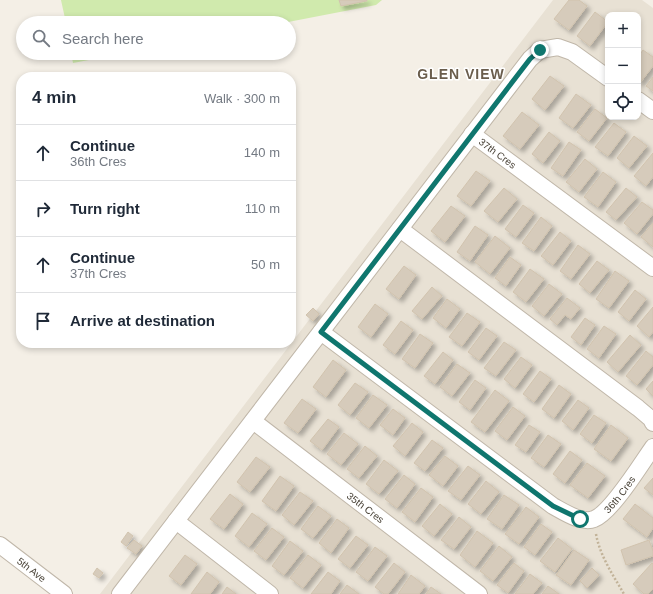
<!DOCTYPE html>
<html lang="en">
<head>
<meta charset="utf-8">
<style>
	:root { --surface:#fff; --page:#f6f6f7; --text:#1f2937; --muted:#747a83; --line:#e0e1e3 }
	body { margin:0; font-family:Helvetica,sans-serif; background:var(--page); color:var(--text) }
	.controls { position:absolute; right:12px; top:12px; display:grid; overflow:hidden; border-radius:8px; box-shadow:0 2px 6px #0003 }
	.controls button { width:36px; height:36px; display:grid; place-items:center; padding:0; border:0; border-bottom:1px solid var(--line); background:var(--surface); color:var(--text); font:20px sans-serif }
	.stop { position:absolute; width:12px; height:12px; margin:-9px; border:3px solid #0f766e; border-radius:50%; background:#fff }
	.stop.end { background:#0f766e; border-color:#fff; box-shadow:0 1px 4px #0008 }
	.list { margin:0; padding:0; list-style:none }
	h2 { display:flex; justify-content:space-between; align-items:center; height:52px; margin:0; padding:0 16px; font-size:17px }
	h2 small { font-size:13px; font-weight:400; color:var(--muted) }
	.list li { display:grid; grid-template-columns:26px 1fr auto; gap:12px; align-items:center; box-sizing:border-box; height:56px; padding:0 16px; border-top:1px solid var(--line) }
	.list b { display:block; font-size:15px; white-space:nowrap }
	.list p { margin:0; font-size:13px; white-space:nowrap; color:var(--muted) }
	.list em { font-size:13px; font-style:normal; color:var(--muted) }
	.icon { flex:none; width:22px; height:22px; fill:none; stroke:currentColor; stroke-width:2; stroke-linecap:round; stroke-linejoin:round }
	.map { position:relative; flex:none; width:653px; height:594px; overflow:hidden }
	.search { position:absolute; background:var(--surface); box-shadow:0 2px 6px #0003; left:16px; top:16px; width:280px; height:44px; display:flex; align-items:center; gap:10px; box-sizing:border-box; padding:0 14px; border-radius:22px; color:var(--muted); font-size:15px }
	.panel { position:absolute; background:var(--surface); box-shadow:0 2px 6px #0003; left:16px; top:72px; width:280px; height:276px; border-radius:16px }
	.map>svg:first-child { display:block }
	.residential { fill:#e8e1d4; fill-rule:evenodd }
	.green { fill:#d0eaad }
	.building { fill:#d6cbbb; stroke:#d1c3ae; filter:url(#shadow) }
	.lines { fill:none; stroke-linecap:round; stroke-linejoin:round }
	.street-casing { stroke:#c0b7a9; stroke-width:18 }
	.path { stroke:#c2b399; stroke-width:2.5; stroke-dasharray:2 2; stroke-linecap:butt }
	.street { stroke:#fff; stroke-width:16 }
	.route { stroke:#0f766e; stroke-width:5 }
	.labels { text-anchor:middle; stroke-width:3; stroke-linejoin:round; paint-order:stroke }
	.street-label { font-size:10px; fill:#474035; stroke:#fff }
	.district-label { font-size:14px; font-weight:bold; letter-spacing:1px; fill:#6a5d4c; stroke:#fff }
</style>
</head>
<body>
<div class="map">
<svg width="653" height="594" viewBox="0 0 653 594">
	<defs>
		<filter id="shadow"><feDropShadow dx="3.5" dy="3.5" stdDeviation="2" flood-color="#0004"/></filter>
	</defs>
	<rect width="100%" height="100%" fill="#f4efe6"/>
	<path class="residential" d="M 553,0 L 642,0 L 653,8 L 653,594 L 100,594 ZM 608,15 L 638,15 L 638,117 L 608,117 Z"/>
	<g class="green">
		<path d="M 61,0 L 382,0 L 376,5 L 283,23 L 66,23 Z"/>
		<path d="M 71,53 L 126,53 L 73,63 Z"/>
	</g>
	<g class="building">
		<path d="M 339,0 L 367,0 L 367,1 L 341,6 Z"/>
		<path d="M 569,0 L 579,0 L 587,6 L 569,30 L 554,19 Z"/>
		<path d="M 595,12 L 608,22 L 590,46 L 577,36 Z"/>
		<path d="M 643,50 L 653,57 L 653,66 L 640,83 L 638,81 L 638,57 Z"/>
		<path d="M 550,76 L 564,86 L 545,110 L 532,99 Z"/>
		<path d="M 653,77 L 653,91 L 646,86 Z"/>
		<path d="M 576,94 L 591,105 L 573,128 L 559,118 Z"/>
		<path d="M 595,109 L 607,118 L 589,141 L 577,132 Z"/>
		<path d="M 522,112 L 539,125 L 520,149 L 503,136 Z"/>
		<path d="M 614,123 L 626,132 L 608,156 L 595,147 Z"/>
		<path d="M 549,132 L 560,141 L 543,163 L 532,154 Z"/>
		<path d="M 634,136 L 647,146 L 629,168 L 617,158 Z"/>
		<path d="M 569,142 L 581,150 L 563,176 L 551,168 Z"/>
		<path d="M 653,153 L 653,177 L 646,186 L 634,176 Z"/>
		<path d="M 585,159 L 597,169 L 579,192 L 566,182 Z"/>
		<path d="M 476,171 L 490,181 L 471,206 L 457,196 Z"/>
		<path d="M 603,172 L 616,182 L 598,207 L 584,197 Z"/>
		<path d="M 504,188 L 517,199 L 498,222 L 484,211 Z"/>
		<path d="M 626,188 L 637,197 L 616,220 L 606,212 Z"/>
		<path d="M 642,202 L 653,210 L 653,214 L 637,234 L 624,223 Z"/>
		<path d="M 523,205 L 534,213 L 516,237 L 505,229 Z"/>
		<path d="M 451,206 L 465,216 L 445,242 L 431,231 Z"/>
		<path d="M 541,217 L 552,226 L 534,251 L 522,243 Z"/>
		<path d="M 653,223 L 653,247 L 641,237 Z"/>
		<path d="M 475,226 L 488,235 L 470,261 L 457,252 Z"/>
		<path d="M 560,232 L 571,241 L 553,265 L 541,256 Z"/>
		<path d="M 495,236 L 510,248 L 490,274 L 475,262 Z"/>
		<path d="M 578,245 L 590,254 L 571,279 L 560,271 Z"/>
		<path d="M 510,257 L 521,265 L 506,286 L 495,278 Z"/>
		<path d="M 597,261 L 609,270 L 590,293 L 579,284 Z"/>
		<path d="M 404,266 L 416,275 L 399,299 L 386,289 Z"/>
		<path d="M 530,269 L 544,279 L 526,302 L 513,292 Z"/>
		<path d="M 615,271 L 629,281 L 609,308 L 596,299 Z"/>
		<path d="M 549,284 L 562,294 L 544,316 L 532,306 Z"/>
		<path d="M 432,287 L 442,296 L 422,319 L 412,311 Z"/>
		<path d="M 635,290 L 646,299 L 629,321 L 618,312 Z"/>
		<path d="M 567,298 L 580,308 L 571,319 L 565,315 L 557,325 L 550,319 Z"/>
		<path d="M 447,299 L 460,309 L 446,328 L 433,318 Z"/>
		<path d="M 375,304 L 388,314 L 371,337 L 358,327 Z"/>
		<path d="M 653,307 L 653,332 L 649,337 L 637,326 Z"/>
		<path d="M 313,308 L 319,314 L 313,321 L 306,315 Z"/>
		<path d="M 467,313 L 480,322 L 462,346 L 449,337 Z"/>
		<path d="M 585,318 L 595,325 L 581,345 L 571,337 Z"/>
		<path d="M 401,321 L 413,330 L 395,354 L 383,345 Z"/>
		<path d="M 604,326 L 616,334 L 599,358 L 587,349 Z"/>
		<path d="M 486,328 L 497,336 L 479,360 L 468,352 Z"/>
		<path d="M 420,334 L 433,343 L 415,368 L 402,359 Z"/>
		<path d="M 630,335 L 641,345 L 618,372 L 607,362 Z"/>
		<path d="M 504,342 L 516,350 L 496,376 L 484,368 Z"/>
		<path d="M 646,351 L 653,357 L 653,365 L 637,385 L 626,376 Z"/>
		<path d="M 443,352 L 453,360 L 435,384 L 424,376 Z"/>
		<path d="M 521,357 L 532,365 L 515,388 L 504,379 Z"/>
		<path d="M 333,360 L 346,370 L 326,397 L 313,387 Z"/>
		<path d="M 457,364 L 470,373 L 452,396 L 440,387 Z"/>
		<path d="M 540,371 L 551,379 L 534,402 L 523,394 Z"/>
		<path d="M 475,380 L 486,388 L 470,410 L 459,402 Z"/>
		<path d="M 653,381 L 653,396 L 646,389 Z"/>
		<path d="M 355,383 L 368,392 L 350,415 L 338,405 Z"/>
		<path d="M 559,385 L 571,394 L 554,418 L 542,409 Z"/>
		<path d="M 495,390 L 509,401 L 485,432 L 471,422 Z"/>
		<path d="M 373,395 L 387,405 L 369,428 L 356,418 Z"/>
		<path d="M 302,399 L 316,409 L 298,433 L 284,423 Z"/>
		<path d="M 578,400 L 589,408 L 573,430 L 562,421 Z"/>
		<path d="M 513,407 L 525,416 L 507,440 L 495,431 Z"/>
		<path d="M 393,409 L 405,418 L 393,435 L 380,425 Z"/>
		<path d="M 594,415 L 606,423 L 592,443 L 580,434 Z"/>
		<path d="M 328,419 L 339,427 L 322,450 L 310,441 Z"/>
		<path d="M 412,423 L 423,432 L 405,456 L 393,446 Z"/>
		<path d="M 529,425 L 540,432 L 526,452 L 515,445 Z"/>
		<path d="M 611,425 L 628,438 L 611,461 L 594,449 Z"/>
		<path d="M 344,433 L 358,444 L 341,465 L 327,454 Z"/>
		<path d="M 548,435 L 561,444 L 544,467 L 531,458 Z"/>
		<path d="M 432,440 L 443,448 L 425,471 L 414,463 Z"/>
		<path d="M 365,446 L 377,456 L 359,478 L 347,469 Z"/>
		<path d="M 570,451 L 582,460 L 565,483 L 553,474 Z"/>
		<path d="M 445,456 L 458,466 L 443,486 L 429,475 Z"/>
		<path d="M 256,457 L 270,467 L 250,492 L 237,482 Z"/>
		<path d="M 384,460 L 398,471 L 379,494 L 366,484 Z"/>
		<path d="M 587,463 L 605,476 L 588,498 L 570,485 Z"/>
		<path d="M 468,466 L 480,475 L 461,500 L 448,491 Z"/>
		<path d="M 404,475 L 415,484 L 397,508 L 385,499 Z"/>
		<path d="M 280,476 L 294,486 L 276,511 L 262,501 Z"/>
		<path d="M 653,478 L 653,495 L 644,488 Z"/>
		<path d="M 486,481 L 499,492 L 481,514 L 468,504 Z"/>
		<path d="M 421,488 L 433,497 L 415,522 L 402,512 Z"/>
		<path d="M 300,492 L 313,501 L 294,525 L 282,515 Z"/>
		<path d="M 230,494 L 243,504 L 224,529 L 210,519 Z"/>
		<path d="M 504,495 L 519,505 L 502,529 L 487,519 Z"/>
		<path d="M 440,504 L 452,514 L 434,536 L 422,526 Z"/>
		<path d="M 635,504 L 653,518 L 653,528 L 647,537 L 623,519 Z"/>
		<path d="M 318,506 L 331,516 L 313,538 L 301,529 Z"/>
		<path d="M 526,507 L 539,517 L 519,544 L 505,534 Z"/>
		<path d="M 252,513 L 267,524 L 249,547 L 235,536 Z"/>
		<path d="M 459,517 L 471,527 L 454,549 L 441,540 Z"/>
		<path d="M 337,519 L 349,528 L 331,553 L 319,543 Z"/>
		<path d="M 541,524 L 552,532 L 535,555 L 524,547 Z"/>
		<path d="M 272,528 L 284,537 L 266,560 L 254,551 Z"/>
		<path d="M 477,531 L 493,543 L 475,567 L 460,555 Z"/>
		<path d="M 128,532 L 133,536 L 126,546 L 121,542 Z"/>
		<path d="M 356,536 L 368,545 L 350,568 L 338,559 Z"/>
		<path d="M 558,538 L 572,549 L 555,572 L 540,561 Z"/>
		<path d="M 134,540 L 142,546 L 136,554 L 127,548 Z"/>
		<path d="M 649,540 L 653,551 L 653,556 L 626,565 L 621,550 Z"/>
		<path d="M 290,541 L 303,551 L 284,575 L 272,566 Z"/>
		<path d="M 499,546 L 512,557 L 493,581 L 480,571 Z"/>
		<path d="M 375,547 L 387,556 L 368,581 L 356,572 Z"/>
		<path d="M 574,550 L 589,560 L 571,585 L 556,575 Z"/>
		<path d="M 185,555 L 197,564 L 181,585 L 169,576 Z"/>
		<path d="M 308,555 L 321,565 L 303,588 L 290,578 Z"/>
		<path d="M 394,563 L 405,572 L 388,594 L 384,594 L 375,587 Z"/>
		<path d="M 514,563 L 524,571 L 508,593 L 497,585 Z"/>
		<path d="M 652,563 L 653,564 L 653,589 L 648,594 L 644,594 L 633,584 Z"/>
		<path d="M 97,568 L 103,573 L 99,578 L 93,574 Z"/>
		<path d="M 592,568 L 599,575 L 587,588 L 580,581 Z"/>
		<path d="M 207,572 L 219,582 L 210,594 L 191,594 Z"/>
		<path d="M 328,572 L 340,581 L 331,594 L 311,594 Z"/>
		<path d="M 530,574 L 542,583 L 533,594 L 515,594 Z"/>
		<path d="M 411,575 L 425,586 L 419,594 L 398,594 Z"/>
		<path d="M 347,585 L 359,594 L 340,594 Z"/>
		<path d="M 548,586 L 559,594 L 542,594 Z"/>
		<path d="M 227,587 L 236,594 L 222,594 Z"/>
		<path d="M 431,587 L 441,594 L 426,594 Z"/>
	</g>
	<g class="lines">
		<defs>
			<g id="street">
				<path d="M 638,100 L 653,111"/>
				<path id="s1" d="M 472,134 L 653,268"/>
				<path d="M 400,229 L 638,408 L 651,419 L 653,423"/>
				<path id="s2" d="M 321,332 L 553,506 C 564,512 582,524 594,519 C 611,513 641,464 653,447"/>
				<path id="s3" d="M 253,421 L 479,594"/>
				<path d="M 176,521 L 270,594"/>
				<path id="s4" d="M 0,545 L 64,594"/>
				<path d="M 120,594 L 530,59 L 540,50 L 558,47 L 572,52 L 608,78"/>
			</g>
		</defs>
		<use href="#street" class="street-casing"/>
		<path class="path" d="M 596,534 C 600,556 613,575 624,594"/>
		<use href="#street" class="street"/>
	</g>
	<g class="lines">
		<path class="route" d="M 540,50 L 530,59 L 321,332 L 553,506 L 580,519"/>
	</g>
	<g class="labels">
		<g class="street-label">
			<text dy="4" stroke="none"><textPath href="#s1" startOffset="32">37th Cres</textPath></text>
			<text dy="4" stroke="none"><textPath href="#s2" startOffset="370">36th Cres</textPath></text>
			<text dy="4" stroke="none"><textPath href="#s3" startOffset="142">35th Cres</textPath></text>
			<text dy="4" stroke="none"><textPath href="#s4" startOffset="40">5th Ave</textPath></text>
		</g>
		<g class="district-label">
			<text x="461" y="79">GLEN VIEW</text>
		</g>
	</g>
</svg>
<div class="controls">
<button>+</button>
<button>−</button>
<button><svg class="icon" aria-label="locate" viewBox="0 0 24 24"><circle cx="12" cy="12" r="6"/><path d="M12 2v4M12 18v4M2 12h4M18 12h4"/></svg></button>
</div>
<div class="stop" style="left:580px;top:519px"></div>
<div class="stop end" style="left:540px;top:50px"></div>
<div class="search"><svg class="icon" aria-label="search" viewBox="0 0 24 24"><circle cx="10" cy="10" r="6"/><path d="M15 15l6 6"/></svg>Search here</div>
<section class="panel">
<h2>4 min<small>Walk · 300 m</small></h2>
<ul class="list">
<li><svg class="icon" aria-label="ahead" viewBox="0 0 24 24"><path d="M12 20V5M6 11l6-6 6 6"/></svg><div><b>Continue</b><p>36th Cres</p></div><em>140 m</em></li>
<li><svg class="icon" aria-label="right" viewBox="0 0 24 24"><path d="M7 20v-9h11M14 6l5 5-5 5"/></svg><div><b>Turn right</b></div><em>110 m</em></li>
<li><svg class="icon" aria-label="ahead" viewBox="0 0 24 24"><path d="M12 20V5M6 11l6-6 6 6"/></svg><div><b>Continue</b><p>37th Cres</p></div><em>50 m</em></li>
<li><svg class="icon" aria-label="arrive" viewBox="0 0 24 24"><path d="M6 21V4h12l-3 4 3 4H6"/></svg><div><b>Arrive at destination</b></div></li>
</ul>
</section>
</div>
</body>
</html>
